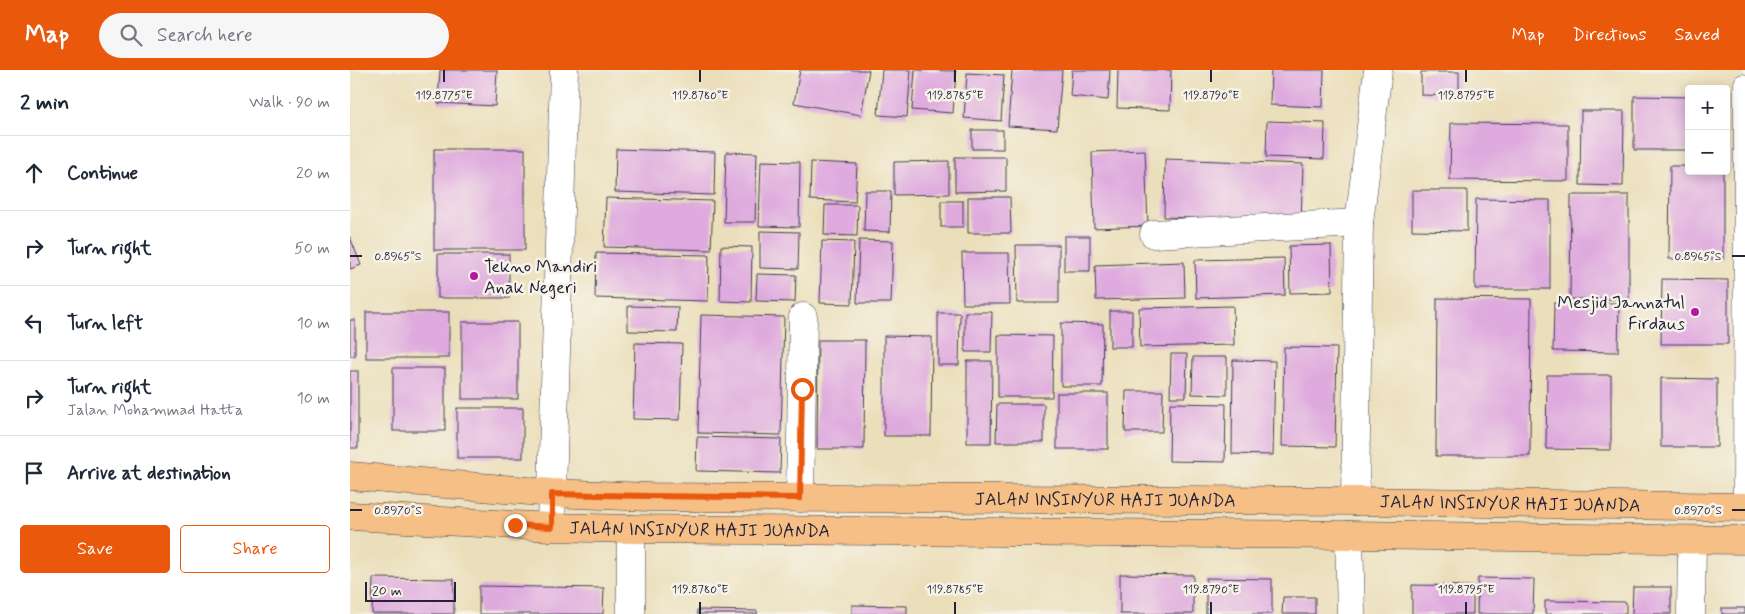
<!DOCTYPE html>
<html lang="en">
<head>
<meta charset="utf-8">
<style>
	:root { --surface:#fff; --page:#f6f6f7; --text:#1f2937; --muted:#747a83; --line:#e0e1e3; --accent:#ea580c }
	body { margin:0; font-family:Mynerve,sans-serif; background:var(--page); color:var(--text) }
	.controls { position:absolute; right:15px; top:15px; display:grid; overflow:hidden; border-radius:5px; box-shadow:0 2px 12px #0003 }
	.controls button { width:45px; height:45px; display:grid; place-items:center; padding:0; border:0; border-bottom:1px solid var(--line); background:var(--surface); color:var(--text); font:25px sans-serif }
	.scale { position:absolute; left:15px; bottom:12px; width:91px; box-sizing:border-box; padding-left:5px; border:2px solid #22223b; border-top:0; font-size:14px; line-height:18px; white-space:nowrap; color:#22223b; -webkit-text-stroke:4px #f7f3e8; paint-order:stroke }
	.stop { position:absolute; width:15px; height:15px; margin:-11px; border:4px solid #ea580c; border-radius:50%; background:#fff }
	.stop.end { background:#ea580c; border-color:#fff; box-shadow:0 1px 5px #0008 }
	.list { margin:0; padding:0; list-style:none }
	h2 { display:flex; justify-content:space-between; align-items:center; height:65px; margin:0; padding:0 20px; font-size:21px }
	h2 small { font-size:16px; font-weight:400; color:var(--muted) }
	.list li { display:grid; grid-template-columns:32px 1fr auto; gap:15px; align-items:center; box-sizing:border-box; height:75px; padding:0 20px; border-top:1px solid var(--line) }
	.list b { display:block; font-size:19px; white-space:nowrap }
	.list p { margin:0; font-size:16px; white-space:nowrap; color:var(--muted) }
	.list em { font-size:16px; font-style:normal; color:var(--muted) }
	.actions { display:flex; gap:10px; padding:15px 20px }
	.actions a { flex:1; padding:11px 0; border:1px solid var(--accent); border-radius:5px; text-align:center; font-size:18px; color:var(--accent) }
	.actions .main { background:var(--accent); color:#fff }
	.icon { flex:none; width:28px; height:28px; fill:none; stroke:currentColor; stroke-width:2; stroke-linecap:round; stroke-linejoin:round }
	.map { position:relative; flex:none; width:1395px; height:544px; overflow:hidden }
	header { display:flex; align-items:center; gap:30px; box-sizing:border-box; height:70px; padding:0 25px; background:var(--accent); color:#fff }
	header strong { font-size:24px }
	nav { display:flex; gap:28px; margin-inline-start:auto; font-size:18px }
	.search { width:350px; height:45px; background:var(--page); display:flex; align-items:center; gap:12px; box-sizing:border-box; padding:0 18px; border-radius:28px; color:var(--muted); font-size:19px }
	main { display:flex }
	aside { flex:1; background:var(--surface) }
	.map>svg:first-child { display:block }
	.building { fill:#dfabde }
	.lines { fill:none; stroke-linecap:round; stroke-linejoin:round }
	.service-casing { stroke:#403e4e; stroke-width:19 }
	.minor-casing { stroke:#403e4e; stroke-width:29 }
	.primary-casing { stroke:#403e4e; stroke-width:29 }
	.service { stroke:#fff; stroke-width:18 }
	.minor { stroke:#fff; stroke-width:28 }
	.primary { stroke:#f5bf86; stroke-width:28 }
	.route { stroke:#ea580c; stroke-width:6 }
	.ticks { fill:none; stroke:#22223b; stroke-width:2 }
	.poi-dot { fill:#b5179e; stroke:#f7f3e8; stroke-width:2 }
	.labels { text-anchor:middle; stroke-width:5; stroke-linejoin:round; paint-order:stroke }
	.poi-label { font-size:18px; fill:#22223b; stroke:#f7f3e8; text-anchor:start }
	.street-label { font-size:18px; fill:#22223b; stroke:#f7f3e8 }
	.ticks-label { font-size:12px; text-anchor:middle; fill:#22223b; stroke:#f7f3e8; stroke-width:5; stroke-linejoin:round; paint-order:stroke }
</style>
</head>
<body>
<header>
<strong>Map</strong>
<div class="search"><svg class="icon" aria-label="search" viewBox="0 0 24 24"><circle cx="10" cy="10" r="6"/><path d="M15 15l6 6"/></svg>Search here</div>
<nav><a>Map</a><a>Directions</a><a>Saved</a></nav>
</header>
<main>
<aside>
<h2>2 min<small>Walk · 90 m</small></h2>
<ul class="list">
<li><svg class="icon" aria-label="ahead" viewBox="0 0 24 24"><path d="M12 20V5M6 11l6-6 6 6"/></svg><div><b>Continue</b></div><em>20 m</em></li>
<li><svg class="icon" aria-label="right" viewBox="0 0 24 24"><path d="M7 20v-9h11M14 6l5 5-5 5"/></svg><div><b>Turn right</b></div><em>50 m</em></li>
<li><svg class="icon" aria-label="left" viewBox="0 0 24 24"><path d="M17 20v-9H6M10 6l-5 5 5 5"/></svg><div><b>Turn left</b></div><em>10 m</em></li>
<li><svg class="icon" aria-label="right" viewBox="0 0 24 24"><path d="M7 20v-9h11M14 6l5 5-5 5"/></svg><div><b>Turn right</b><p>Jalan Mohammad Hatta</p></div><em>10 m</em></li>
<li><svg class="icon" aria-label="arrive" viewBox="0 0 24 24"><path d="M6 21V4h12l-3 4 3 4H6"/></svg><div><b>Arrive at destination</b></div></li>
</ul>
<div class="actions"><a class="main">Save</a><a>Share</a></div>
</aside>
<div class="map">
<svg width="1395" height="544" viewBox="0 0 1395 544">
	<rect width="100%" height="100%" fill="#f7f3e8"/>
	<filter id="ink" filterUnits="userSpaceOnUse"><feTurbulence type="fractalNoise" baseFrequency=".02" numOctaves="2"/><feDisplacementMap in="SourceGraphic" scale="10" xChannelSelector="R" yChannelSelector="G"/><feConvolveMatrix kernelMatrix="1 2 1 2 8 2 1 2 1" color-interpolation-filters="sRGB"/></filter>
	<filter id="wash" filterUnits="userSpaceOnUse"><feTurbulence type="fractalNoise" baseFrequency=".0096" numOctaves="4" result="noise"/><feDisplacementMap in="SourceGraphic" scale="20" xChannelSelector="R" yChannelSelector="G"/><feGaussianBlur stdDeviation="1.12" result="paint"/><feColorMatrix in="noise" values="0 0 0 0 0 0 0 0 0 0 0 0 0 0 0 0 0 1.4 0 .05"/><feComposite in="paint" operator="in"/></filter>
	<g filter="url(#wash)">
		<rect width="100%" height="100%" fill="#ebdfbb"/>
		<g id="blocks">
			<g class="building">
				<path d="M 90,0 L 147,0 L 145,36 L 88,33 Z"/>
				<path d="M 450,0 L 519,0 L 511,45 L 444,33 Z"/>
				<path d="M 532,0 L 561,0 L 557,47 L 528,45 Z"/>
				<path d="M 565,0 L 606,1 L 603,43 L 562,40 Z"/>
				<path d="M 662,0 L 712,0 L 707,59 L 658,56 Z"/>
				<path d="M 722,0 L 760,0 L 758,30 L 720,26 Z"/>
				<path d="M 768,0 L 821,0 L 820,40 L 767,38 Z"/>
				<path d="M 921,0 L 974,0 L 973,37 L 920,35 Z"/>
				<path d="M 1071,2 L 1109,2 L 1109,26 L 1071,25 Z"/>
				<path d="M 617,3 L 654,5 L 651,51 L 614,48 Z"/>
				<path d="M 1284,26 L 1339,27 L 1339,80 L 1284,80 Z"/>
				<path d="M 1231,41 L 1274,41 L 1273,116 L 1230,115 Z"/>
				<path d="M 917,51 L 975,53 L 974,89 L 916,87 Z"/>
				<path d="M 1101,53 L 1218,54 L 1218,111 L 1100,110 Z"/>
				<rect x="622" y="60" width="31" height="19"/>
				<rect x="84" y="79" width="91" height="101"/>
				<path d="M 266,79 L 365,82 L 364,125 L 265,122 Z"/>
				<path d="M 795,80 L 798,156 L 744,158 L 742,82 Z"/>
				<path d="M 376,82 L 407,83 L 405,152 L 374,152 Z"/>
				<path d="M 605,87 L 656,87 L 656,121 L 605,122 Z"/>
				<path d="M 815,89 L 953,94 L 951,152 L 814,147 Z"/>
				<path d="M 411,91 L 450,92 L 449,157 L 409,156 Z"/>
				<path d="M 599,91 L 599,124 L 544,125 L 544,92 Z"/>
				<path d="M 461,92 L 507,94 L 505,132 L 460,130 Z"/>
				<path d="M 1320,96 L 1339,96 L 1339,101 L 1373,101 L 1373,189 L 1319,189 Z"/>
				<path d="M 1062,120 L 1117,120 L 1117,161 L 1062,160 Z"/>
				<path d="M 515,121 L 541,121 L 540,162 L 514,161 Z"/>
				<path d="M 1221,125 L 1279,125 L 1279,229 L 1220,229 Z"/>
				<path d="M 618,127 L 660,127 L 661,163 L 618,163 Z"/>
				<path d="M 256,128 L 363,131 L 361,180 L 254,177 Z"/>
				<path d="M 1126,129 L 1200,130 L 1200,219 L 1125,219 Z"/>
				<rect x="591" y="131" width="22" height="26"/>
				<path d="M 475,135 L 508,135 L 507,166 L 474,165 Z"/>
				<path d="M 410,161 L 449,162 L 448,199 L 410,198 Z"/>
				<rect x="714" y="166" width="26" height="35"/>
				<path d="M 0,167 L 11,195 L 0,199 Z"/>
				<path d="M 509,170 L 543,171 L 541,233 L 507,233 Z"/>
				<path d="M 472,171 L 504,172 L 502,234 L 470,233 Z"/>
				<path d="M 666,175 L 709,175 L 709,233 L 667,233 Z"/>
				<path d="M 981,175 L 982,222 L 940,223 L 939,176 Z"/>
				<path d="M 371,176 L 402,177 L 401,232 L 370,231 Z"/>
				<path d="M 246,183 L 359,185 L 358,231 L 245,228 Z"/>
				<path d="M 612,183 L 659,183 L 660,234 L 613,234 Z"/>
				<rect x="88" y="184" width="71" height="44"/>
				<path d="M 934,188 L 935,225 L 846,228 L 845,190 Z"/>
				<path d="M 834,192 L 835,228 L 746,230 L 745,195 Z"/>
				<path d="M 407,204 L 446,205 L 445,232 L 406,231 Z"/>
				<path d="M 1312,209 L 1378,210 L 1378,274 L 1311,274 Z"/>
				<path d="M 1087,228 L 1181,229 L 1180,386 L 1086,386 Z"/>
				<path d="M 1204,233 L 1269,233 L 1268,282 L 1203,281 Z"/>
				<path d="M 278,236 L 328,237 L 327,262 L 278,261 Z"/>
				<path d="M 883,236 L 884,275 L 790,277 L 789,238 Z"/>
				<rect x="760" y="241" width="22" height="36"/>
				<rect x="16" y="242" width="83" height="46"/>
				<path d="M 615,242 L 642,242 L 641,282 L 615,282 Z"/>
				<path d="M 588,243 L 610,243 L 609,295 L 588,295 Z"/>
				<path d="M 351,245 L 434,247 L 431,365 L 348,363 Z"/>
				<rect x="0" y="250" width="5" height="36"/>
				<rect x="112" y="252" width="56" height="77"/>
				<path d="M 711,253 L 753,254 L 752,316 L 711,316 Z"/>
				<path d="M 648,265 L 703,266 L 702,327 L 648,327 Z"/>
				<path d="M 534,266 L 582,267 L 581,366 L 534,366 Z"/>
				<path d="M 468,270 L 515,270 L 514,379 L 467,379 Z"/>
				<path d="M 285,273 L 332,274 L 330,350 L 283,349 Z"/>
				<path d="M 934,277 L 987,278 L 985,377 L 932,376 Z"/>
				<path d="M 821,284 L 837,284 L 836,327 L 820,327 Z"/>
				<path d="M 843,287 L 877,287 L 877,325 L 842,324 Z"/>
				<path d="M 883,290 L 925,291 L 923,385 L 882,384 Z"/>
				<path d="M 617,291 L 642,291 L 641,373 L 617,373 Z"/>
				<rect x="43" y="298" width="52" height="63"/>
				<rect x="0" y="301" width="8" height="77"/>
				<path d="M 1197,305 L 1261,305 L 1261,380 L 1196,379 Z"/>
				<path d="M 1311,308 L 1367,309 L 1367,377 L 1311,377 Z"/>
				<path d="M 776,321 L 813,321 L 812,362 L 775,362 Z"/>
				<rect x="707" y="323" width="51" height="56"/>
				<path d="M 820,333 L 876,334 L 875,392 L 819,391 Z"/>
				<path d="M 647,334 L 694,334 L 694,372 L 646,372 Z"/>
				<rect x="107" y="338" width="66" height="50"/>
				<path d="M 347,367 L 431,369 L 430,403 L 346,401 Z"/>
				<path d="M 770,504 L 843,505 L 843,544 L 770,544 Z"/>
				<path d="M 23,508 L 104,509 L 104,544 L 22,544 Z"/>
				<path d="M 856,508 L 922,509 L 922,544 L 856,544 Z"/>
				<path d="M 1128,508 L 1184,509 L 1183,544 L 1127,544 Z"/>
				<path d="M 1062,515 L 1123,516 L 1123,544 L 1062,544 Z"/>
				<path d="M 129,516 L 254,518 L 253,544 L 129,544 Z"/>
				<path d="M 1283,517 L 1321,517 L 1321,544 L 1282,544 Z"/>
				<path d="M 933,527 L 965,527 L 965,544 L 932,544 Z"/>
				<path d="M 1195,531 L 1276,532 L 1276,544 L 1195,544 Z"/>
				<path d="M 502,535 L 557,536 L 557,544 L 502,544 Z"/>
				<rect x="1372" y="538" width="23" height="6"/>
				<path d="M 347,540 L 407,541 L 407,544 L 347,544 Z"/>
			</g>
		</g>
	</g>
	<g filter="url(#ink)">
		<use href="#blocks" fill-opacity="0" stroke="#403e4e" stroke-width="1"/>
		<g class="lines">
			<defs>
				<path id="service" d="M 1392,437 L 1393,13"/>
				<g id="minor">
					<path d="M 804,164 L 1009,153"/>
					<path d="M 450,428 L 453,247"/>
					<path d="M 1005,431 L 1009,153 L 1028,0"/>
					<path d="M 201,457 L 214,0"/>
					<path d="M 281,459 L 281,544"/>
					<path d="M 999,465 L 1001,544"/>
					<path d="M 1341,544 L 1342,470"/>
				</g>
				<g id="primary">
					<path id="s1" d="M 0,406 L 202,423 L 299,427 L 1005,431 L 1395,437"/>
					<path id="s2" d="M 0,446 L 201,457 L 281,459 L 999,465 L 1395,470"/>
				</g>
			</defs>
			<use href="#service" class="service-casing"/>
			<use href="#minor" class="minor-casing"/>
			<use href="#primary" class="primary-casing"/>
			<use href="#service" class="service"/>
			<use href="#minor" class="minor"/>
			<use href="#primary" class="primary"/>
		</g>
	</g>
	<g class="lines" filter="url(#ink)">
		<path class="route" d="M 165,455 L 202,457 L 202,424 L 298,426 L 450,428 L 452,319"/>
	</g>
	<path class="ticks" d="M 94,0 L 94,12M 350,0 L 350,12M 605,0 L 605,12M 861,0 L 861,12M 1116,0 L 1116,12M 0,186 L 12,186M 1382,186 L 1395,186M 0,440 L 12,440M 1382,440 L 1395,440M 350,532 L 350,544M 605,532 L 605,544M 861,532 L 861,544M 1116,532 L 1116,544"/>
	<g class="poi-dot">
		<circle cx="124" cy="206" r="5"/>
		<circle cx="1345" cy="242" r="5"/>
	</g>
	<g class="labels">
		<g class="poi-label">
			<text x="134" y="202">Tekno Mandiri<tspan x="134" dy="21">Anak Negeri</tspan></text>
			<text x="1335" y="238" text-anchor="end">Mesjid Jannatul<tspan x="1335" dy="21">Firdaus</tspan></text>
		</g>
		<g class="street-label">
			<text dy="6" stroke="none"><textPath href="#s1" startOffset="756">JALAN INSINYUR HAJI JUANDA</textPath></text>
			<text dy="6" stroke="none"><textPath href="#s1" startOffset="1161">JALAN INSINYUR HAJI JUANDA</textPath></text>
			<text dy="6" stroke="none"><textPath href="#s2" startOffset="350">JALAN INSINYUR HAJI JUANDA</textPath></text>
		</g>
	</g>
	<g class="ticks-label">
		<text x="94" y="29">119.8775°E</text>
		<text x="350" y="29">119.8780°E</text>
		<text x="605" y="29">119.8785°E</text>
		<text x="861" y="29">119.8790°E</text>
		<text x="1116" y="29">119.8795°E</text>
		<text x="48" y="190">0.8965°S</text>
		<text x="1348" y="190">0.8965°S</text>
		<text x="48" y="444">0.8970°S</text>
		<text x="1348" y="444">0.8970°S</text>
		<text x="350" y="523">119.8780°E</text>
		<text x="605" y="523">119.8785°E</text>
		<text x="861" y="523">119.8790°E</text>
		<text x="1116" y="523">119.8795°E</text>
	</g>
</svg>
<div class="controls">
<button>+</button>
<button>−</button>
</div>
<div class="scale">20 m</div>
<div class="stop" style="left:452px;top:319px"></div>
<div class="stop end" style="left:165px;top:455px"></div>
</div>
</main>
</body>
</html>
